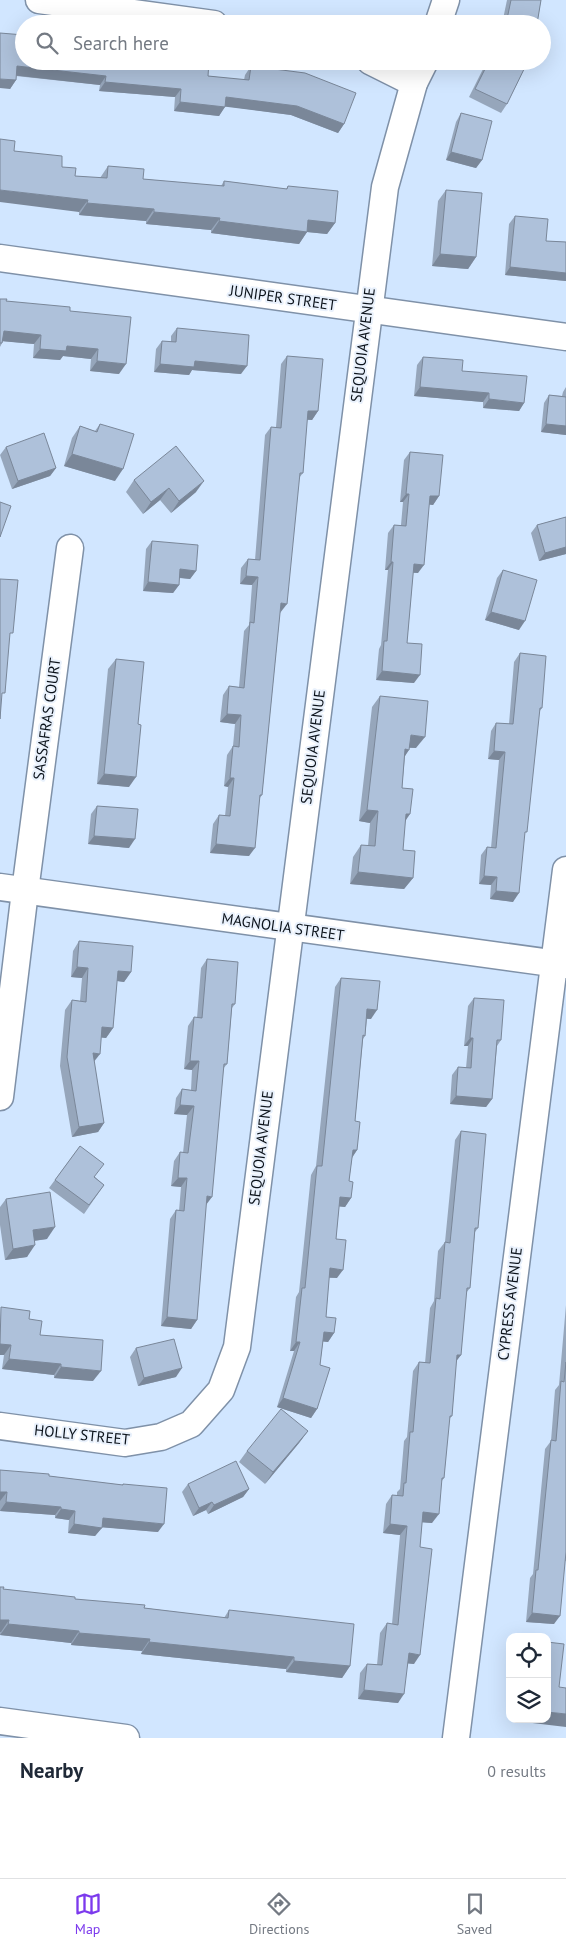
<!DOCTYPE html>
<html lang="en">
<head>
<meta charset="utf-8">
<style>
	:root { --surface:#fff; --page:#f6f6f7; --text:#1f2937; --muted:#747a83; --line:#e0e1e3; --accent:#7c3aed }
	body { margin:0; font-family:"PT Sans",sans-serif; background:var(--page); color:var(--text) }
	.controls { position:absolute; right:15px; bottom:15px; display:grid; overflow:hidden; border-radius:10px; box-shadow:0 5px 20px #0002 }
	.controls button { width:45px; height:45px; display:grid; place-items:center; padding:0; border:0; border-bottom:1px solid var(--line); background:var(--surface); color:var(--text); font:25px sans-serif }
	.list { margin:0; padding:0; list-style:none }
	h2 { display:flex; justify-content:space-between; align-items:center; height:65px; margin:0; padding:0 20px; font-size:21px }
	h2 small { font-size:16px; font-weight:400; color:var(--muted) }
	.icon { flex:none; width:28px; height:28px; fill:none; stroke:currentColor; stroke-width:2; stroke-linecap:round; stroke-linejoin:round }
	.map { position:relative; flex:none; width:566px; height:1738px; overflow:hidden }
	.search { position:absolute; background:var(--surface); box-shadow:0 5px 20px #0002; left:15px; right:15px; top:15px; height:55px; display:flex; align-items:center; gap:12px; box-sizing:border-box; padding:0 18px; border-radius:28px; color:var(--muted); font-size:19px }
	.sheet { height:140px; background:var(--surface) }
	nav { display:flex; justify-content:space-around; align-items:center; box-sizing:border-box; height:70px; border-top:1px solid var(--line); background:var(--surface); font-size:14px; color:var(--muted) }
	nav a { display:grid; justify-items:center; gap:2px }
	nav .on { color:var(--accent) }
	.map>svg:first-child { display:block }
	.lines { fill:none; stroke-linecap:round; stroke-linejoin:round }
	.minor-casing { stroke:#7f91a8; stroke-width:29 }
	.minor { stroke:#fff; stroke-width:26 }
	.wall { fill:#96a6bb }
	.shaded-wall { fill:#7a8799 }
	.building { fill:#aec1da; stroke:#7a8799 }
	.labels { text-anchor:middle; stroke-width:4; stroke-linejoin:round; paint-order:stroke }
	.street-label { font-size:15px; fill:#0c131b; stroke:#e9f1fc }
</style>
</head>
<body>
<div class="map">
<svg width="566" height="1738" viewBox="0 0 566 1738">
	<rect width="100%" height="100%" fill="#d1e6ff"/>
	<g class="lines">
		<defs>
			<g id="minor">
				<path d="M 39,0 L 214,24"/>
				<path d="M 438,24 L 446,0"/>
				<path d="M 370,61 L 414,83"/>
				<path d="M 0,258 L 566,337"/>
				<path d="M 0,887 L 566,965"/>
				<path d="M 0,1097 L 25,891 L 70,548"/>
				<path d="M 0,1426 L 125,1443 L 161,1437 L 191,1424 L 221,1390 L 237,1347 L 385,187 L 414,83 L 425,61"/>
				<path d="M 0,1721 L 126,1738"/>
				<path d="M 456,1738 L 566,870"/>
			</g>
		</defs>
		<use href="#minor" class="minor-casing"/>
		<use href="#minor" class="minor"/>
	</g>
	<g class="wall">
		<path d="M 507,0 L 541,0 L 537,24 L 502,24 Z"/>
		<path d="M 0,33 L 208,76 L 244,80 L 245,75 L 251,66 L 344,124 L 338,133 L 291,115 L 225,106 L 219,116 L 174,111 L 175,97 L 99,91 L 100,85 L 16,76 L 16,80 L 10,89 Z"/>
		<path d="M 487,61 L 528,61 L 507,104 L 501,113 L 469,97 Z"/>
		<path d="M 461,113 L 482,160 L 476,168 L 446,160 L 456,122 Z"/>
		<path d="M 14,151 L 62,167 L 75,176 L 100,178 L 108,166 L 143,179 L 221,186 L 224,181 L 286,189 L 288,186 L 335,223 L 327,234 L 307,232 L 299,244 L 211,233 L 211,230 L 146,224 L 146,221 L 79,215 L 79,212 Z"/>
		<path d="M 446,190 L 476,257 L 468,269 L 432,266 L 438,201 Z"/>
		<path d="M 515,216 L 546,241 L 566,242 L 566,281 L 505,275 L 509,224 Z"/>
		<path d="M 0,299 L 6,301 L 70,311 L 119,374 L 90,371 L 91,359 L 63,356 L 60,360 L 33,358 L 34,344 L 3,341 L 0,347 Z"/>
		<path d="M 177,328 L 241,374 L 192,370 L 189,375 L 154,372 L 156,349 L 162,341 L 171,342 L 171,336 Z"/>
		<path d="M 287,356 L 318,411 L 312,420 L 307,420 L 303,473 L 299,478 L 280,613 L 262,795 L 259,799 L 249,856 L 210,853 L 213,824 L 219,815 L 225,816 L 228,787 L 224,786 L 227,755 L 233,746 L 235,724 L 220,722 L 223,695 L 229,686 L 239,687 L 244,631 L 249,625 L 252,585 L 240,584 L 241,568 L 248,559 L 255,560 L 265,435 L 271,427 L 276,427 L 281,364 Z"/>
		<path d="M 423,357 L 462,371 L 524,403 L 519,411 L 483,408 L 483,402 L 414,396 L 417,365 Z"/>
		<path d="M 566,387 L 566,435 L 541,432 L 544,403 L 549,395 L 562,396 L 563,392 Z"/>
		<path d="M 100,424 L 115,481 L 64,466 L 72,438 L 80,426 L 95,431 Z"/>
		<path d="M 6,447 L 56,468 L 50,476 L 12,489 L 0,455 Z"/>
		<path d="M 410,452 L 439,496 L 433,505 L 429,504 L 418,573 L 413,573 L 407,643 L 414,683 L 376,680 L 379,649 L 381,645 L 388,570 L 385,570 L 388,533 L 394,525 L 401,525 L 403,502 L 400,502 L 404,460 Z"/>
		<path d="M 134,480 L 196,492 L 171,513 L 160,500 L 143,514 L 126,492 Z"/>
		<path d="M 566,517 L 566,554 L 539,561 L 531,533 L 537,525 Z"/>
		<path d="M 152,541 L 196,571 L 190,579 L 179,578 L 179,585 L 173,593 L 143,591 L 146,549 Z"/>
		<path d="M 503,570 L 519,630 L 485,620 L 497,578 Z"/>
		<path d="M 520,653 L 542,708 L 539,712 L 524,837 L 513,902 L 490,899 L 491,885 L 479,884 L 481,855 L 487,847 L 491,848 L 499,760 L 488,759 L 491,731 L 496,723 L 509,724 L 514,662 Z"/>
		<path d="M 116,659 L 129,787 L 97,784 L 108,669 Z"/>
		<path d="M 380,696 L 416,748 L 409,748 L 405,756 L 402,788 L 405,821 L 403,850 L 413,878 L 404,889 L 350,884 L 353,857 L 361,845 L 368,846 L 370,823 L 359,821 L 372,707 Z"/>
		<path d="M 97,806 L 129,848 L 88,844 L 91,814 Z"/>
		<path d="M 79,941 L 131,972 L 124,982 L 117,981 L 113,1028 L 106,1038 L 101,1037 L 94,1062 L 104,1123 L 98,1132 L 72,1137 L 60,1066 L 65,1010 L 72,1000 L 80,1001 L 82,978 L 71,977 L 73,951 Z"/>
		<path d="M 207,959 L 235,1004 L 232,1008 L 227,1064 L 223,1069 L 206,1205 L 197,1320 L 191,1329 L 161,1326 L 170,1219 L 176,1210 L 179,1211 L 181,1187 L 171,1186 L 174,1161 L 180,1152 L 183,1153 L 187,1115 L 174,1114 L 176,1098 L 182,1089 L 191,1090 L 192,1070 L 184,1069 L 188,1026 L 194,1017 L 197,1018 L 201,968 Z"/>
		<path d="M 341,978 L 371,1019 L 367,1019 L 365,1036 L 363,1039 L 355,1121 L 357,1150 L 352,1158 L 349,1181 L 351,1198 L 345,1207 L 339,1206 L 336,1239 L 337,1278 L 329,1278 L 326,1317 L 334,1333 L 328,1342 L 323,1341 L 320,1365 L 317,1409 L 311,1418 L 277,1407 L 294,1351 L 290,1351 L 296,1297 L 299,1292 L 311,1175 L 316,1166 L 335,987 Z"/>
		<path d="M 474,998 L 501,1040 L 497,1046 L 492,1099 L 486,1107 L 450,1104 L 452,1075 L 458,1067 L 466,1068 L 468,1046 L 464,1046 L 468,1006 Z"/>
		<path d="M 461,1131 L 478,1228 L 475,1232 L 470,1288 L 466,1293 L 461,1355 L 456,1361 L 452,1416 L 449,1419 L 444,1478 L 441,1482 L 432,1523 L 422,1522 L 420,1547 L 414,1664 L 408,1663 L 398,1703 L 358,1699 L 360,1673 L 367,1664 L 377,1665 L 380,1633 L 387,1623 L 392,1624 L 400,1535 L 383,1533 L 386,1504 L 392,1495 L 397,1495 L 397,1492 L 400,1489 L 404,1441 L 407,1437 L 413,1371 L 419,1362 L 425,1363 L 430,1308 L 434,1301 L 438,1251 L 445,1242 L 455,1140 Z"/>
		<path d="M 80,1146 L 95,1177 L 104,1185 L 84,1214 L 49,1188 Z"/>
		<path d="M 6,1199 L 47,1239 L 34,1241 L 27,1257 L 5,1260 L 0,1225 L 0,1207 Z"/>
		<path d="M 566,1305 L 566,1561 L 565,1561 L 554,1624 L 526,1622 L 530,1578 L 533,1574 L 545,1449 L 551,1441 L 555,1390 L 559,1385 Z"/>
		<path d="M 1,1307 L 29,1319 L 40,1335 L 93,1381 L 54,1378 L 54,1375 L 2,1369 L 4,1355 L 0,1355 Z"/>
		<path d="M 136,1348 L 176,1377 L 138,1386 L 130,1357 Z"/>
		<path d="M 308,1431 L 299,1443 L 265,1484 L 239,1462 L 247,1451 Z"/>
		<path d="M 0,1470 L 122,1485 L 123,1484 L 158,1532 L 102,1527 L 95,1536 L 68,1533 L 69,1520 L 55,1518 L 55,1515 L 0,1511 Z"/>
		<path d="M 188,1484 L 249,1489 L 243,1497 L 208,1514 L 206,1510 L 193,1516 L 182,1492 Z"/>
		<path d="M 0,1587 L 3,1589 L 75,1599 L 224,1618 L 229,1610 L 350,1666 L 342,1678 L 286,1672 L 286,1669 L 141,1654 L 142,1651 L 71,1645 L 71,1643 L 0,1635 Z"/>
	</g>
	<g class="shaded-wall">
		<path d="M 17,66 L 106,76 L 100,85 L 11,75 Z"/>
		<path d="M 0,79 L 16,80 L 10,89 L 0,88 Z"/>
		<path d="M 105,82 L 181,89 L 175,97 L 99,91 Z"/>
		<path d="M 226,97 L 297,106 L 344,124 L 338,133 L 291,115 L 220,106 Z"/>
		<path d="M 180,102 L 225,107 L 219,116 L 174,111 Z"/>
		<path d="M 451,152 L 482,160 L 476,168 L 446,160 Z"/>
		<path d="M 0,190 L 88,200 L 79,212 L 0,202 Z"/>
		<path d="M 87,203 L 154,209 L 146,221 L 79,215 Z"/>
		<path d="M 154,212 L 220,218 L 211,230 L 146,224 Z"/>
		<path d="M 308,220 L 335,223 L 327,234 L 307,232 L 299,244 L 211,233 L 219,221 Z"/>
		<path d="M 440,254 L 476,257 L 468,269 L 432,266 Z"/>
		<path d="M 510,267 L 566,273 L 566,281 L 505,275 Z"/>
		<path d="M 4,331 L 41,335 L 34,344 L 0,341 Z"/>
		<path d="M 67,346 L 98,349 L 91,359 L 63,356 L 60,360 L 33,358 L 40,349 Z"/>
		<path d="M 97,361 L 126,364 L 119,374 L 90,371 Z"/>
		<path d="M 195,361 L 247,366 L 241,374 L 192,370 L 189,375 L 154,372 L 160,364 Z"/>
		<path d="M 420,387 L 489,393 L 483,402 L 414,396 Z"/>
		<path d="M 489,399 L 524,403 L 519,411 L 483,408 Z"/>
		<path d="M 308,411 L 318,411 L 312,420 L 302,419 Z"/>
		<path d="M 546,424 L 566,426 L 566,435 L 541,432 Z"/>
		<path d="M 72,454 L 123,469 L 115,481 L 64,466 Z"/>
		<path d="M 56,468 L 50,476 L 12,489 L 18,481 Z"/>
		<path d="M 204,481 L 196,492 L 171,513 L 179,501 Z"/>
		<path d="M 169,488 L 160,500 L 143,514 L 151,502 Z"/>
		<path d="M 406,494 L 409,494 L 403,502 L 400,502 Z"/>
		<path d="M 430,496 L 439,496 L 433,505 L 424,504 Z"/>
		<path d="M 566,547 L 566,554 L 539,561 L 545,553 Z"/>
		<path d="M 391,562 L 393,562 L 388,570 L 385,570 Z"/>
		<path d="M 414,564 L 424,565 L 418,573 L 408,572 Z"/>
		<path d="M 180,569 L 196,571 L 190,579 L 174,577 Z"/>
		<path d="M 246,576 L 258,577 L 252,585 L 240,584 Z"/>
		<path d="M 148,582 L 179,585 L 173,593 L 143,591 Z"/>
		<path d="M 281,603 L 287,604 L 280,613 Z"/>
		<path d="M 491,612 L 525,621 L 519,630 L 485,620 Z"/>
		<path d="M 382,671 L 420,675 L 414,683 L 376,680 Z"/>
		<path d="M 227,714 L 241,715 L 235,724 L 220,722 Z"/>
		<path d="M 411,735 L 425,737 L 416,748 L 403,747 Z"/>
		<path d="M 405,749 L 409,750 L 401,762 Z"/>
		<path d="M 494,751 L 505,752 L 499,760 L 488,759 Z"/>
		<path d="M 104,774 L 136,777 L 129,787 L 97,784 Z"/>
		<path d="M 230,778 L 234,778 L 228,787 L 224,786 Z"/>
		<path d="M 367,810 L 378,811 L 370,823 L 359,821 Z"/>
		<path d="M 406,814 L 410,814 L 402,826 Z"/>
		<path d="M 94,836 L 135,839 L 129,848 L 88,844 Z"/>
		<path d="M 216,844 L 255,848 L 249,856 L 210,853 Z"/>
		<path d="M 358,872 L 413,878 L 404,889 L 350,884 Z"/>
		<path d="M 484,876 L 497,877 L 491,885 L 479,884 Z"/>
		<path d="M 496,891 L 519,893 L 513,902 L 490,899 Z"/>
		<path d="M 77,967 L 88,968 L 82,978 L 71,977 Z"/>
		<path d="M 118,971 L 131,972 L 124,982 L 111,980 Z"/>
		<path d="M 367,1009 L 377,1010 L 371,1019 L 361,1018 Z"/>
		<path d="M 102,1027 L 113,1028 L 106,1038 L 95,1037 Z"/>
		<path d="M 470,1038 L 473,1038 L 468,1046 L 464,1046 Z"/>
		<path d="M 93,1053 L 100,1054 L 93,1063 Z"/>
		<path d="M 190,1061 L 199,1061 L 192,1070 L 184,1069 Z"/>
		<path d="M 456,1096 L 492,1099 L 486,1107 L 450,1104 Z"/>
		<path d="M 180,1105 L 194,1106 L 187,1115 L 174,1114 Z"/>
		<path d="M 104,1123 L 98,1132 L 72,1137 L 79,1127 Z"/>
		<path d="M 353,1150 L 357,1150 L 351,1159 Z"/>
		<path d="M 178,1178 L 187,1178 L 181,1187 L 171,1186 Z"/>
		<path d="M 207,1196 L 212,1197 L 206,1205 Z"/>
		<path d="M 340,1197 L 351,1198 L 345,1207 L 334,1206 Z"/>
		<path d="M 55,1227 L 47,1239 L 25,1242 L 33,1230 Z"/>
		<path d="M 35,1245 L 27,1257 L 5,1260 L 13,1249 Z"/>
		<path d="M 330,1268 L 343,1270 L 337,1278 L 324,1277 Z"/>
		<path d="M 167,1317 L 197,1320 L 191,1329 L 161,1326 Z"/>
		<path d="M 324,1332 L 334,1333 L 328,1342 L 317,1341 Z"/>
		<path d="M 296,1342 L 300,1342 L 294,1351 L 290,1351 Z"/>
		<path d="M 0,1344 L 11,1345 L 4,1355 L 0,1355 Z"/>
		<path d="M 457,1355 L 461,1355 L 454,1364 Z"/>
		<path d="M 9,1359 L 61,1364 L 54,1375 L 2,1369 Z"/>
		<path d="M 61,1367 L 101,1371 L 93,1381 L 54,1378 Z"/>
		<path d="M 182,1368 L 176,1377 L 138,1386 L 144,1378 Z"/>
		<path d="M 283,1398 L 317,1409 L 311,1418 L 277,1407 Z"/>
		<path d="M 308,1431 L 299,1443 L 265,1484 L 273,1472 Z"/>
		<path d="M 249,1489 L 243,1497 L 208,1514 L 214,1505 Z"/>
		<path d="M 0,1492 L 7,1492 L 0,1501 Z"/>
		<path d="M 6,1502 L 61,1507 L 55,1515 L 0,1511 Z"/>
		<path d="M 212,1502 L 206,1510 L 193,1516 L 199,1508 Z"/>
		<path d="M 61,1509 L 75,1511 L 69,1520 L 55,1518 Z"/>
		<path d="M 423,1512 L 439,1514 L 432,1523 L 417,1522 Z"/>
		<path d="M 103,1518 L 164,1524 L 158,1532 L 98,1527 L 102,1528 L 95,1536 L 68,1533 L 74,1524 Z"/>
		<path d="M 390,1524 L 407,1526 L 400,1535 L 383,1533 Z"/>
		<path d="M 532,1613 L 560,1616 L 554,1624 L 526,1622 Z"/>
		<path d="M 0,1620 L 9,1620 L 1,1632 L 0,1632 Z"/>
		<path d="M 8,1624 L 79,1631 L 71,1643 L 0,1635 Z"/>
		<path d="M 79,1633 L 150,1639 L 142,1651 L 71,1645 Z"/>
		<path d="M 149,1642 L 294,1657 L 286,1669 L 141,1654 Z"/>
		<path d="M 409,1653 L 420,1655 L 414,1664 L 402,1663 Z"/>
		<path d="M 294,1661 L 350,1666 L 342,1678 L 286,1672 Z"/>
		<path d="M 364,1690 L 404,1694 L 398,1703 L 358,1699 Z"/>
		<path d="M 547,1712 L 566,1714 L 566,1727 L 524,1722 L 526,1719 L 547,1719 Z"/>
	</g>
	<g class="building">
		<path d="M 511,0 L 541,0 L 537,24 L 506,24 Z"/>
		<path d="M 0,33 L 24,35 L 24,61 L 209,61 L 208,76 L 249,80 L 251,66 L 305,73 L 356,93 L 344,124 L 297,106 L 226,97 L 225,107 L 180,102 L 181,89 L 105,82 L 106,76 L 17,66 L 16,80 L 0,79 Z"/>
		<path d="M 489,61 L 528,61 L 507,104 L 475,89 Z"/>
		<path d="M 461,113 L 492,121 L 482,160 L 451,152 Z"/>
		<path d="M 0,139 L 15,141 L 14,151 L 62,156 L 62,167 L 76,168 L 75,176 L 107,178 L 108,166 L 144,169 L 143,179 L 224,186 L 224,181 L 287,189 L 288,186 L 338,191 L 335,223 L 308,220 L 307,232 L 219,221 L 220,218 L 154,212 L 154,209 L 87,203 L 88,200 L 0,190 Z"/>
		<path d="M 446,190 L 482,193 L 476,257 L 440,254 Z"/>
		<path d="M 515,216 L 548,219 L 546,241 L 566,242 L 566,273 L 510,267 Z"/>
		<path d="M 0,299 L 7,299 L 6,301 L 70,307 L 70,311 L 131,317 L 126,364 L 97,361 L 98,349 L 67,346 L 66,351 L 40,349 L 41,335 L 4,331 L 2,343 L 0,343 Z"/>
		<path d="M 177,328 L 249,335 L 247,366 L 195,361 L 194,367 L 160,364 L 162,341 L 176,342 Z"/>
		<path d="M 287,356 L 323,359 L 318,411 L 308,411 L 303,473 L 300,473 L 287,604 L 281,603 L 262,795 L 260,795 L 255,848 L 216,844 L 219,815 L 230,816 L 234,778 L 230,778 L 233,746 L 239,747 L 241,715 L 227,714 L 229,686 L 244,688 L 250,622 L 254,623 L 258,577 L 246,576 L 248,559 L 260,560 L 271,427 L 281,428 Z"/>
		<path d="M 423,357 L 463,360 L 462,371 L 527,376 L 524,403 L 489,399 L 489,393 L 420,387 Z"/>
		<path d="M 549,395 L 566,397 L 566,426 L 546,424 Z"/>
		<path d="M 100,424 L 134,434 L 123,469 L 72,454 L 80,426 L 97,432 Z"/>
		<path d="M 44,433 L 56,468 L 18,481 L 6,447 Z"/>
		<path d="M 176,446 L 204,481 L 179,501 L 169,488 L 151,502 L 134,480 Z"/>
		<path d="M 410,452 L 443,455 L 439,496 L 430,496 L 424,565 L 414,564 L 407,643 L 422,644 L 420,675 L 382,671 L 384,641 L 387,641 L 393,562 L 391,562 L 394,525 L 406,526 L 409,494 L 406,494 Z"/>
		<path d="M 0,502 L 11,506 L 0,537 Z"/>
		<path d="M 566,517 L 566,547 L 545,553 L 537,525 Z"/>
		<path d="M 152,541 L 198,545 L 196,571 L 180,569 L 179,585 L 148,582 Z"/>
		<path d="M 503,570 L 537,580 L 525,621 L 491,612 Z"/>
		<path d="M 0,579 L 18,580 L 13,633 L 10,633 L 5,693 L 2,693 L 0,719 Z"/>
		<path d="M 520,653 L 546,656 L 542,708 L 540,708 L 527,832 L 525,832 L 519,893 L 496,891 L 497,877 L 484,876 L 487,847 L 496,848 L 505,752 L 494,751 L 496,723 L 513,724 Z"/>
		<path d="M 116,659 L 144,662 L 138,724 L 141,725 L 136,777 L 104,774 Z"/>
		<path d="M 380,696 L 428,701 L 425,737 L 411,735 L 409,750 L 405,749 L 402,788 L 413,789 L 410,814 L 406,814 L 403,850 L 415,851 L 413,878 L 358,872 L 361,845 L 375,846 L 378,811 L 367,810 Z"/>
		<path d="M 97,806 L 138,809 L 135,839 L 94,836 Z"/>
		<path d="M 79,941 L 133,946 L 131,972 L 118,971 L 113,1028 L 102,1027 L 100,1054 L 93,1053 L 104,1123 L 79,1127 L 67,1057 L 72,1000 L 86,1002 L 88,968 L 77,967 Z"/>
		<path d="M 207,959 L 238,962 L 235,1004 L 232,1004 L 227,1064 L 224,1064 L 212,1197 L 207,1196 L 197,1320 L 167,1317 L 176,1210 L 184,1211 L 187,1178 L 178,1178 L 180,1152 L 188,1153 L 194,1106 L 180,1105 L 182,1089 L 196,1091 L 199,1061 L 190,1061 L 194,1017 L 202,1018 Z"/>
		<path d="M 341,978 L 380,981 L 377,1010 L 367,1009 L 365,1036 L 363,1035 L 355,1121 L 360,1122 L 357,1150 L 353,1150 L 349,1181 L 353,1182 L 351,1198 L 340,1197 L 336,1239 L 346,1240 L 343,1270 L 330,1268 L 326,1317 L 336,1318 L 334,1333 L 324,1332 L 320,1365 L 330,1368 L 317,1409 L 283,1398 L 300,1342 L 296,1342 L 302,1288 L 305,1288 L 317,1166 L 322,1166 Z"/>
		<path d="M 474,998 L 504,1000 L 501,1040 L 497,1040 L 492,1099 L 456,1096 L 458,1067 L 471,1068 L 473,1038 L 470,1038 Z"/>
		<path d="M 461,1131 L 486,1134 L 478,1228 L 475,1228 L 470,1288 L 467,1288 L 461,1355 L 457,1355 L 452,1416 L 450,1416 L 444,1478 L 442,1478 L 439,1514 L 423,1512 L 420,1547 L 432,1549 L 420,1655 L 409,1653 L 404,1694 L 364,1690 L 367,1664 L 382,1665 L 387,1623 L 398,1625 L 407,1526 L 390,1524 L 392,1495 L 403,1496 L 404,1483 L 406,1483 L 410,1432 L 413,1432 L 419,1362 L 430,1363 L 436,1298 L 440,1299 L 445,1242 L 450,1243 Z"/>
		<path d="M 80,1146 L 104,1164 L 94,1177 L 104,1185 L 89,1205 L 55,1180 Z"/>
		<path d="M 50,1192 L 55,1227 L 33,1230 L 35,1245 L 13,1249 L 6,1199 Z"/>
		<path d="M 1,1307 L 30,1311 L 29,1319 L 42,1321 L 40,1335 L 103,1340 L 101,1371 L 61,1367 L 61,1364 L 9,1359 L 11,1345 L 0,1344 Z"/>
		<path d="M 174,1339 L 182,1368 L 144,1378 L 136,1348 Z"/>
		<path d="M 566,1362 L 566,1552 L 560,1616 L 532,1613 L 536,1570 L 538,1570 L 551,1440 L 556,1441 L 561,1381 L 564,1382 Z"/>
		<path d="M 281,1409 L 308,1431 L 273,1472 L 247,1451 Z"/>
		<path d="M 236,1461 L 249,1489 L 214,1505 L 212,1502 L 199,1508 L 188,1484 Z"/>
		<path d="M 0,1470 L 49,1474 L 49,1476 L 123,1485 L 123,1484 L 167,1488 L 164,1524 L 103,1518 L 102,1528 L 74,1524 L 75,1511 L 61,1509 L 61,1507 L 6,1502 L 7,1492 L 0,1492 Z"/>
		<path d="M 0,1587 L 4,1587 L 3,1589 L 75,1597 L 75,1599 L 145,1605 L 144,1608 L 228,1618 L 229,1610 L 354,1624 L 350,1666 L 294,1661 L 294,1657 L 149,1642 L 150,1639 L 79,1633 L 79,1631 L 8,1624 L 9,1620 L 0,1620 Z"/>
		<path d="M 547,1642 L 564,1644 L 559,1687 L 566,1688 L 566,1714 L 547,1712 Z"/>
	</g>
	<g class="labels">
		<g class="street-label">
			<text transform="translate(283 298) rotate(8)" y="5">JUNIPER STREET</text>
			<text transform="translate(363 345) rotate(-83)" y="5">SEQUOIA AVENUE</text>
			<text transform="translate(47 719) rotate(-82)" y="5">SASSAFRAS COURT</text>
			<text transform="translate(313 747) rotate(-83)" y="5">SEQUOIA AVENUE</text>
			<text transform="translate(283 927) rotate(8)" y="5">MAGNOLIA STREET</text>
			<text transform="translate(261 1148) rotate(-83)" y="5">SEQUOIA AVENUE</text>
			<text transform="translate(510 1304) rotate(-83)" y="5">CYPRESS AVENUE</text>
			<text transform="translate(82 1435) rotate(6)" y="5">HOLLY STREET</text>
		</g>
	</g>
</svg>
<div class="controls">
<button><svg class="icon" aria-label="locate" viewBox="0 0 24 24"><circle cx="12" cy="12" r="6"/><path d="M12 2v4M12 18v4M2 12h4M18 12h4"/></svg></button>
<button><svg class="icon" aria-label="layers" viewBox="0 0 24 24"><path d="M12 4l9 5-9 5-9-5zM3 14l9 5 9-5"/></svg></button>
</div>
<div class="search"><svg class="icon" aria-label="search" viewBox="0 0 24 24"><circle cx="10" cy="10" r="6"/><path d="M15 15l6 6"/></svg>Search here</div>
</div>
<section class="sheet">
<h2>Nearby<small>0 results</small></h2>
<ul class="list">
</ul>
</section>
<nav>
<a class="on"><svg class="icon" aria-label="map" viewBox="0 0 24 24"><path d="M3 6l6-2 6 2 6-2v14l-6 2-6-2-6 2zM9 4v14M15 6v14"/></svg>Map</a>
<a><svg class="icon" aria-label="directions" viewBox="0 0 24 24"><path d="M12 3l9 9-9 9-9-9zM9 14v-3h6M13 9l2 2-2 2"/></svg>Directions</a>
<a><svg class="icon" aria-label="saved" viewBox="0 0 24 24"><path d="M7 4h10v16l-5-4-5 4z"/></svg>Saved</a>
</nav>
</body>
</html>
